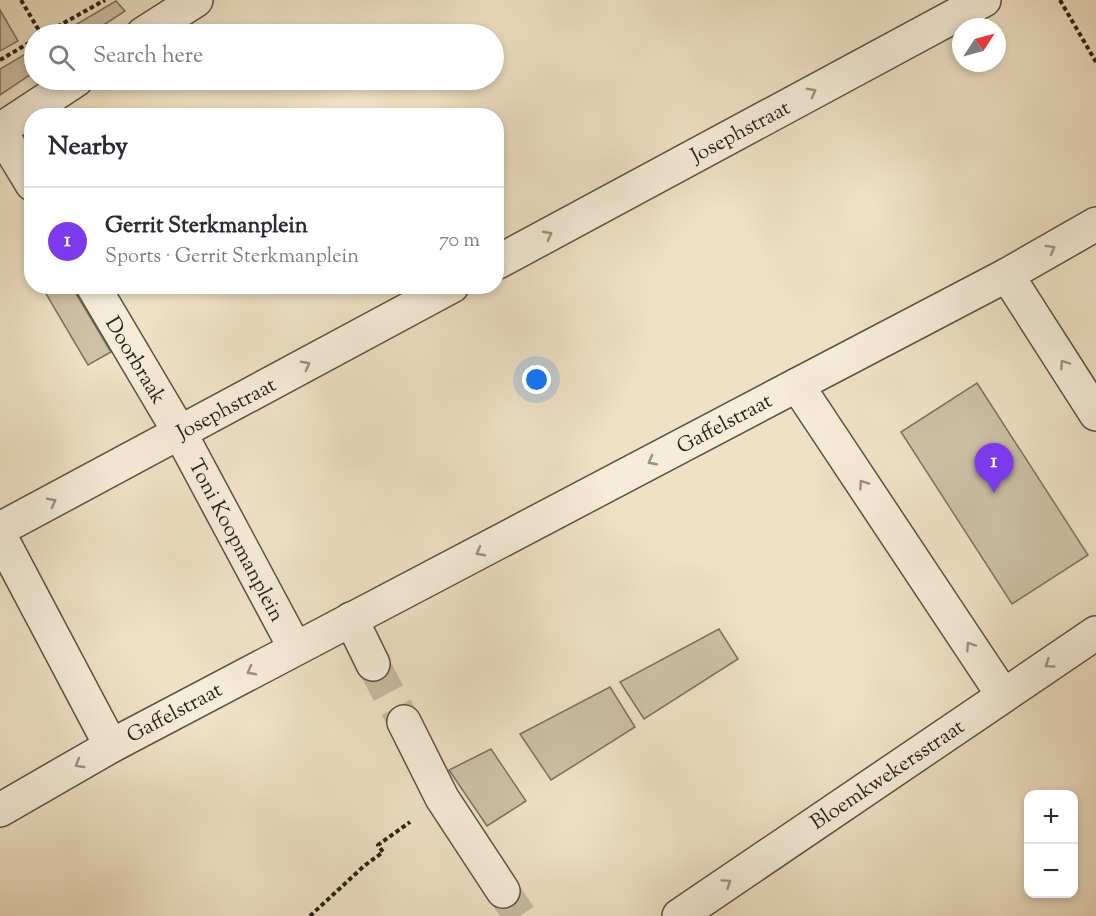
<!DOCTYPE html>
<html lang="en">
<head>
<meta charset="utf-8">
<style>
	:root { --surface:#fff; --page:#f2f2f3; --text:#2b2b33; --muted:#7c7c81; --line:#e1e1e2; --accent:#7c3aed }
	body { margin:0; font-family:"Sorts Mill Goudy",serif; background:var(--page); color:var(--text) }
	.controls { position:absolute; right:18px; bottom:18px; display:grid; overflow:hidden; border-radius:12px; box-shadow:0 3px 9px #0003 }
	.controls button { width:54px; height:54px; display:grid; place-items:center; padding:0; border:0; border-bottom:2px solid var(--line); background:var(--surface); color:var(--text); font:30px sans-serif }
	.compass { position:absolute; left:952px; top:18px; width:54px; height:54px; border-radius:50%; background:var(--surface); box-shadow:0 3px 9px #0003; rotate:54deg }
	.you { position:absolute; left:537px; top:380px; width:21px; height:21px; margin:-15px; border:4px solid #fff; border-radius:50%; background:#1a73e8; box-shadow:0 0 0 9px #1a73e833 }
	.badge { display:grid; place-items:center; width:39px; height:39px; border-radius:50%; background:var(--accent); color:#fff; font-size:20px; font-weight:700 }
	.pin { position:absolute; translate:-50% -50px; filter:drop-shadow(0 2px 3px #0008) }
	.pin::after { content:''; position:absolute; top:32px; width:21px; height:18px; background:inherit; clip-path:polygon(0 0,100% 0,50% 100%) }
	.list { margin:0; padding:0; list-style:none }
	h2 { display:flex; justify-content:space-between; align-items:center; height:78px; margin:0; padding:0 24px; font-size:26px }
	h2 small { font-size:20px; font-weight:400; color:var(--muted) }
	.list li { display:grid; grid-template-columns:39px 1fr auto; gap:18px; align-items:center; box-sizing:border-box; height:108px; padding:0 24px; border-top:2px solid var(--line) }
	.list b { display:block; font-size:22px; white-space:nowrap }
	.list p { margin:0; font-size:20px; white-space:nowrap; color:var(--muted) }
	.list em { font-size:20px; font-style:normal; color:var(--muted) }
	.icon { flex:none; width:33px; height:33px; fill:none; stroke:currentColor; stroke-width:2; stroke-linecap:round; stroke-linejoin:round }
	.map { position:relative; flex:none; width:1096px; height:916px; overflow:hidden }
	.search { position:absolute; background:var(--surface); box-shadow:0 3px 9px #0003; left:24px; top:24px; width:480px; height:66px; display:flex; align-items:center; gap:15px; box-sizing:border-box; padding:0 21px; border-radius:33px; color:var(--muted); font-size:22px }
	.panel { position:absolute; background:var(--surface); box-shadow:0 3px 9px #0003; left:24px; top:108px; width:480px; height:186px; border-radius:24px }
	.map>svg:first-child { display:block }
	.green { fill:#cec1a7; stroke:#7c725f; stroke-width:1.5 }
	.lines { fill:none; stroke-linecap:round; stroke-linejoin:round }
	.pedestrian-tunnel { stroke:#c8bba2; stroke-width:33; stroke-dasharray:33 16; stroke-linecap:butt }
	.pedestrian-casing { stroke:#5b5242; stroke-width:36 }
	.minor-casing { stroke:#5b5242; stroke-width:36 }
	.path { stroke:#2a2217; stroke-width:4; stroke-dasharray:4.5 3; stroke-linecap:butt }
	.pedestrian { stroke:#f5ecd9; stroke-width:33 }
	.minor { stroke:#f5ecd9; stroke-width:33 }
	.oneway { stroke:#9a9182 }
	.labels { text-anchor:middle; stroke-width:5; stroke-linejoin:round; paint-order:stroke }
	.street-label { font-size:21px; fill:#2a2217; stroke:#f5ecd9 }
</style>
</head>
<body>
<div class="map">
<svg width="1096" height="916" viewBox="0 0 1096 916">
	<rect width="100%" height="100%" fill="#efe1c5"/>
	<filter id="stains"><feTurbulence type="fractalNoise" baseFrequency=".00333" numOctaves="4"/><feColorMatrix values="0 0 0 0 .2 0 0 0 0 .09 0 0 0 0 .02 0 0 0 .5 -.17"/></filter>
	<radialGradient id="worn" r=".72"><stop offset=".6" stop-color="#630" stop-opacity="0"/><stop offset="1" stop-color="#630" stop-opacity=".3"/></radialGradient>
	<g class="green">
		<path d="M 116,1 L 125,11 L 90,34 L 60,34 Z"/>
		<path d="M 0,10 L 18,41 L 0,51 Z"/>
		<path d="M 34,49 L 34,72 L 0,95 L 0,69 Z"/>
		<path d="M 42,287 L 72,287 L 111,352 L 88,365 Z"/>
		<path d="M 977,383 L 1088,555 L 1012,604 L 901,432 Z"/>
		<path d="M 719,629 L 738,659 L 644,719 L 620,682 Z"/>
		<path d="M 610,687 L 635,727 L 551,780 L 520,734 Z"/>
		<path d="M 491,749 L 526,801 L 487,826 L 449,770 Z"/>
	</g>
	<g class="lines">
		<g class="pedestrian-tunnel">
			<path d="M 373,664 L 404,722"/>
			<path d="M 503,891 L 520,916"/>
		</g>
		<defs>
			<g id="pedestrian">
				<path d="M 0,131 L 32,184"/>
				<path d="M 93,286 L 180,433 L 295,648"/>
				<path d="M 797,385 L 1007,275"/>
				<path d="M 351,619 L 373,664"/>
				<path d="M 404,722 L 442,798 L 503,891"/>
			</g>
			<g id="minor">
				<path d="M 143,34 L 196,0"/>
				<path d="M 0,130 L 76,80"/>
				<path d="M 1096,224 L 1007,275 L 1096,414"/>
				<path d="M 496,263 L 984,0"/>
				<path d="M 0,529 L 452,286"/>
				<path d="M 0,536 L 111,746"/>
				<path d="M 0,810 L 111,746 L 797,385 L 1003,695"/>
				<path d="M 679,916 L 1096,633"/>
			</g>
		</defs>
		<use href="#pedestrian" class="pedestrian-casing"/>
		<use href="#minor" class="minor-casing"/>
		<g class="path">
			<path d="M 21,0 L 41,34"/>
			<path d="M 1060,0 L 1096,62"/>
			<path d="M 44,34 L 105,0"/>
			<path d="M 0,60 L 34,40"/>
			<path d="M 310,916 L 364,866 L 383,852 L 378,845 L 410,822"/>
		</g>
		<use href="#pedestrian" class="pedestrian"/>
		<use href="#minor" class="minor"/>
	</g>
	<defs><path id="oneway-chevron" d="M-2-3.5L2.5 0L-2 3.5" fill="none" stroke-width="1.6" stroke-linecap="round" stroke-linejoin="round" transform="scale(1.5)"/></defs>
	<g class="oneway">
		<use href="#oneway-chevron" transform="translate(812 92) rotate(-28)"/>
		<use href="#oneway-chevron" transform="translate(548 235) rotate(-28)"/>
		<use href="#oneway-chevron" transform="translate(1051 249) rotate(-29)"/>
		<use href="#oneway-chevron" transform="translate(1064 364) rotate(-123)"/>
		<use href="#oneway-chevron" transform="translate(306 365) rotate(-28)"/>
		<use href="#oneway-chevron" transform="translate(652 461) rotate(152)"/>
		<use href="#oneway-chevron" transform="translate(863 484) rotate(-124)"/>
		<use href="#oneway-chevron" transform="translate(52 502) rotate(-28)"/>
		<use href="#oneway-chevron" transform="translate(480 552) rotate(152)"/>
		<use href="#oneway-chevron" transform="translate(970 646) rotate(-124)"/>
		<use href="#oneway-chevron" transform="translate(1049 664) rotate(146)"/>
		<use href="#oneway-chevron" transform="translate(251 671) rotate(152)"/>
		<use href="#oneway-chevron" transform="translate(79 764) rotate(150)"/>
		<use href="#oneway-chevron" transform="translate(727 883) rotate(-34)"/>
	</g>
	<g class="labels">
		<g class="street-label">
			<text transform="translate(740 131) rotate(-28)" y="7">Josephstraat</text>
			<text transform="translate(136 360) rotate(59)" y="7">Doorbraak</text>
			<text transform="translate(226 408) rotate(-28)" y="7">Josephstraat</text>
			<text transform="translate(724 423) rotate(-28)" y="7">Gaffelstraat</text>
			<text transform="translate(237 540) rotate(62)" y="7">Toni Koopmanplein</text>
			<text transform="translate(174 712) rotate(-28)" y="7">Gaffelstraat</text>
			<text transform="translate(887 774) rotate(-34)" y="7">Bloemkwekersstraat</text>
		</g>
	</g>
	<rect width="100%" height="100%" filter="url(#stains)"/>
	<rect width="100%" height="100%" fill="url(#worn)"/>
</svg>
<div class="controls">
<button>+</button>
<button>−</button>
</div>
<svg class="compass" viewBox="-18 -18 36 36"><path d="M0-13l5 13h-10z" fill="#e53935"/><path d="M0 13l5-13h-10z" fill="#7c7c81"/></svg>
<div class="you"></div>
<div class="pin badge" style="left:994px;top:493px">1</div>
<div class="search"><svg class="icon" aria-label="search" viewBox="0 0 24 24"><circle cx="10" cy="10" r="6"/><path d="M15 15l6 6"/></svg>Search here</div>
<section class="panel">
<h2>Nearby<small></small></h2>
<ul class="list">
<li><span class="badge">1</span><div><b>Gerrit Sterkmanplein</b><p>Sports · Gerrit Sterkmanplein</p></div><em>70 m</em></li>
</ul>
</section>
</div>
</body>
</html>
